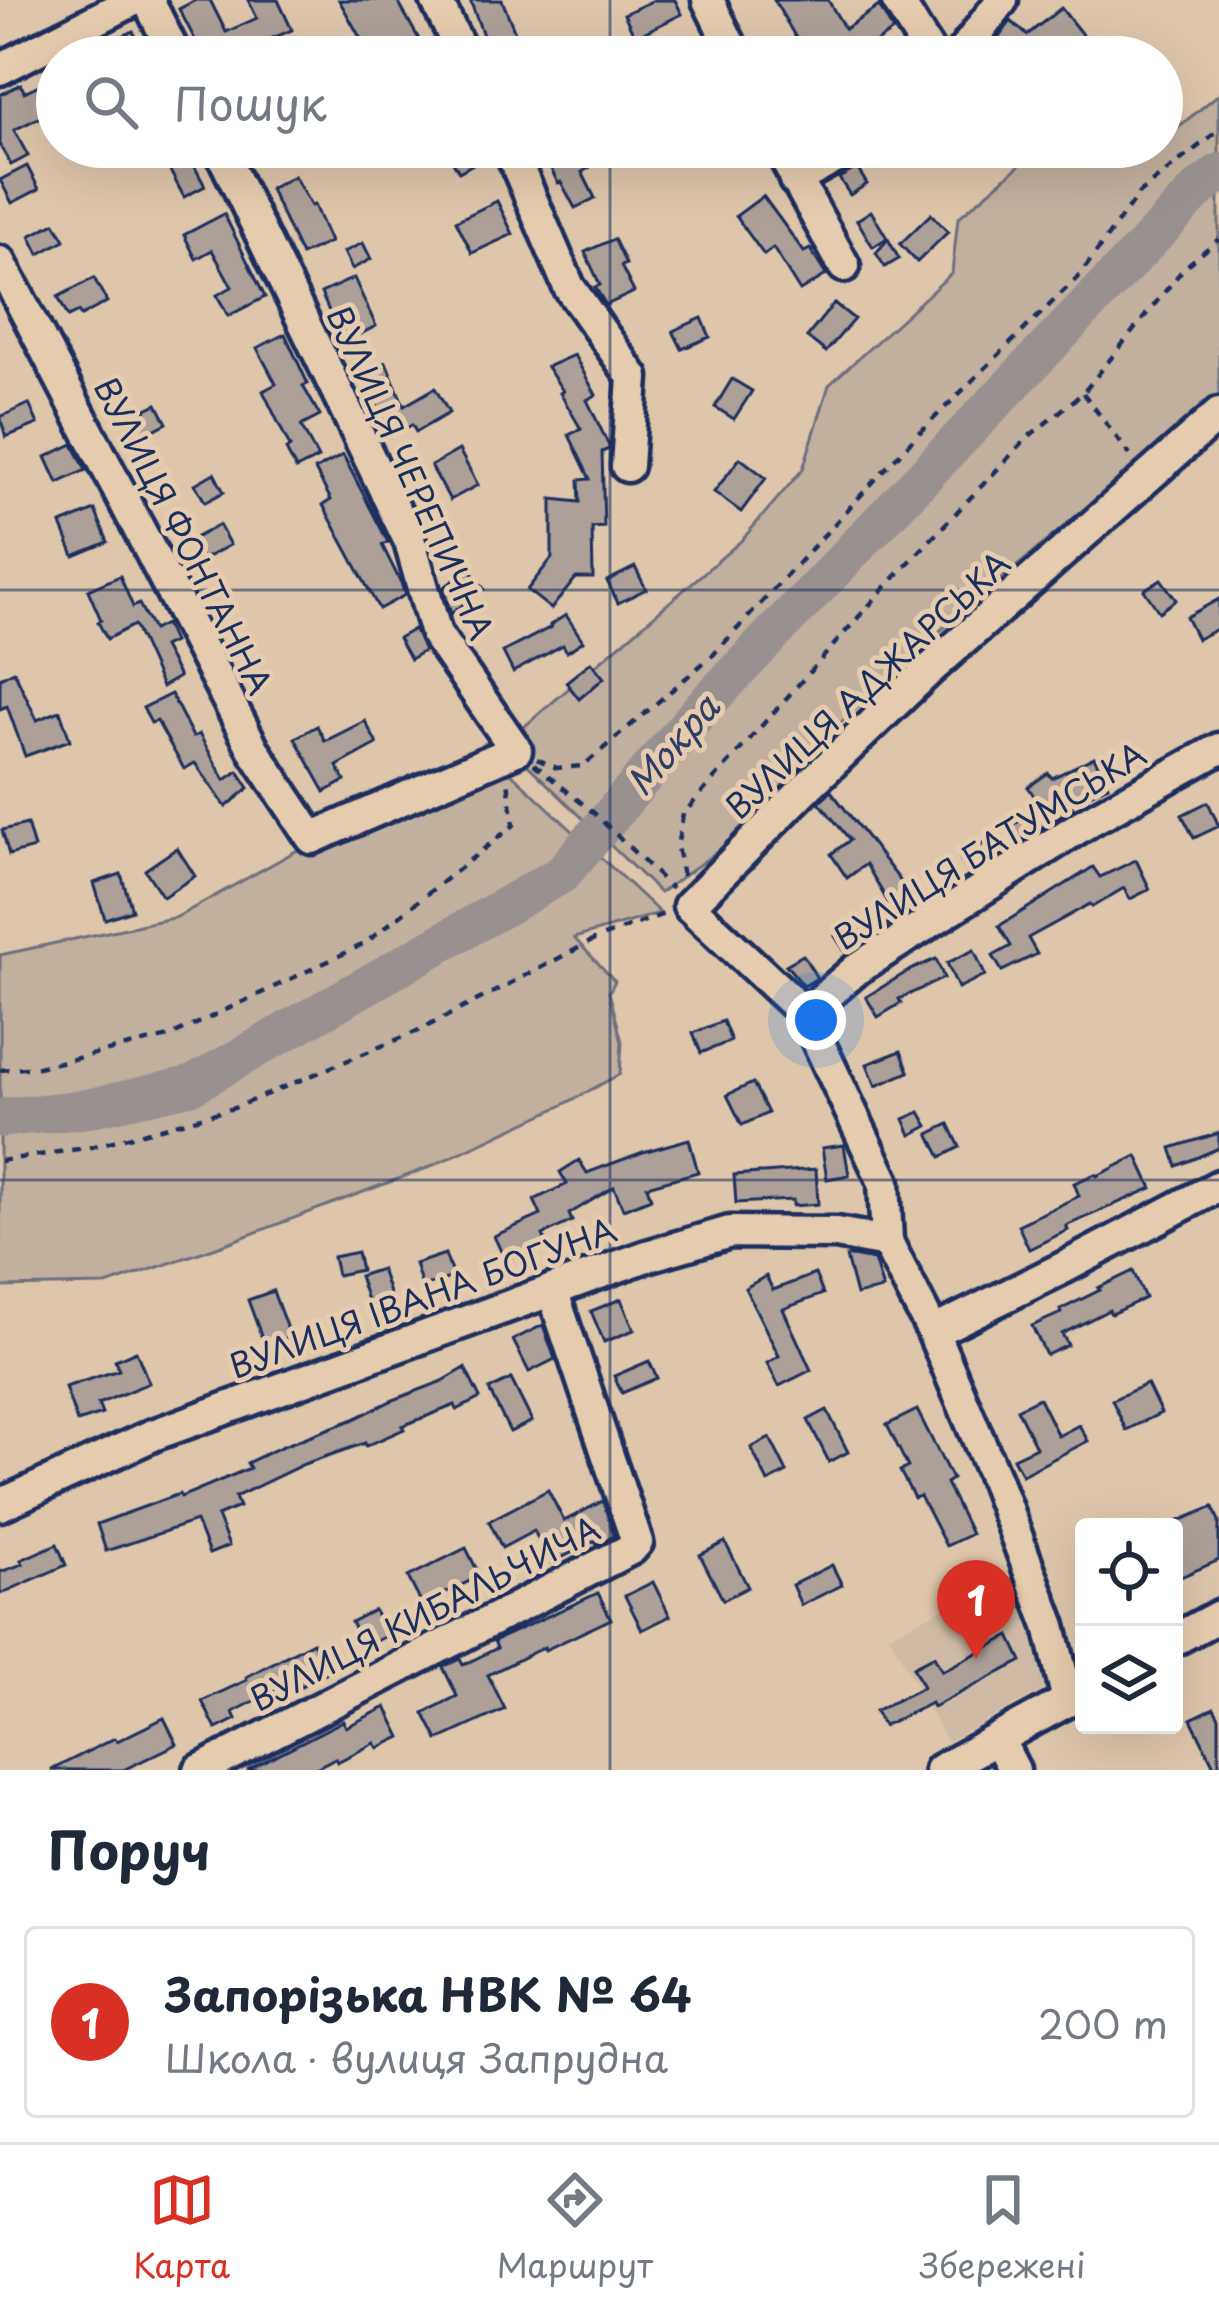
<!DOCTYPE html>
<html lang="uk">
<head>
<meta charset="utf-8">
<style>
	:root { --surface:#fff; --page:#f6f6f7; --text:#1f2937; --muted:#747a83; --line:#e0e1e3; --accent:#d93025 }
	body { margin:0; font-family:"Playpen Sans",sans-serif; background:var(--page); color:var(--text) }
	.controls { position:absolute; right:36px; bottom:36px; display:grid; overflow:hidden; border-radius:12px; box-shadow:0 12px 48px #0002 }
	.controls button { width:108px; height:108px; display:grid; place-items:center; padding:0; border:0; border-bottom:3px solid var(--line); background:var(--surface); color:var(--text); font:60px sans-serif }
	.you { position:absolute; left:816px; top:1020px; width:42px; height:42px; margin:-30px; border:9px solid #fff; border-radius:50%; background:#1a73e8; box-shadow:0 0 0 18px #1a73e833 }
	.badge { display:grid; place-items:center; width:78px; height:78px; border-radius:50%; background:var(--accent); color:#fff; font-size:39px; font-weight:700 }
	.pin { position:absolute; translate:-50% -99px; filter:drop-shadow(0 3px 6px #0008) }
	.pin::after { content:''; position:absolute; top:63px; width:42px; height:36px; background:inherit; clip-path:polygon(0 0,100% 0,50% 100%) }
	.list { margin:0; padding:0; list-style:none }
	h2 { display:flex; justify-content:space-between; align-items:center; height:156px; margin:0; padding:0 48px; font-size:51px }
	h2 small { font-size:39px; font-weight:400; color:var(--muted) }
	.list li { display:grid; grid-template-columns:78px 1fr auto; gap:36px; align-items:center; box-sizing:border-box; height:192px; margin:0 24px 24px; padding:0 24px; border:3px solid var(--line); border-radius:12px }
	.list b { display:block; font-size:45px; white-space:nowrap }
	.list p { margin:0; font-size:39px; white-space:nowrap; color:var(--muted) }
	.list em { font-size:39px; font-style:normal; color:var(--muted) }
	.icon { flex:none; width:66px; height:66px; fill:none; stroke:currentColor; stroke-width:2; stroke-linecap:round; stroke-linejoin:round }
	.map { position:relative; flex:none; width:1219px; height:1770px; overflow:hidden }
	.search { position:absolute; background:var(--surface); box-shadow:0 12px 48px #0002; left:36px; right:36px; top:36px; height:132px; display:flex; align-items:center; gap:30px; box-sizing:border-box; padding:0 42px; border-radius:66px; color:var(--muted); font-size:45px }
	.sheet { height:372px; background:var(--surface) }
	nav { display:flex; justify-content:space-around; align-items:center; box-sizing:border-box; height:168px; border-top:3px solid var(--line); background:var(--surface); font-size:33px; color:var(--muted) }
	nav a { display:grid; justify-items:center; gap:6px }
	nav .on { color:var(--accent) }
	.map>svg:first-child { display:block }
	.built { fill:#cfbba5 }
	.grass { fill:#c2b09f; stroke:#6e707e; stroke-width:3 }
	.lines { fill:none; stroke-linecap:round; stroke-linejoin:round }
	.river { stroke:#989190; stroke-width:39 }
	.building { fill:#ada098; stroke:#1b2f5e; stroke-width:3 }
	.minor-casing { stroke:#1b2f5e; stroke-width:39 }
	.path { stroke:#1b2f5e; stroke-width:4.5; stroke-dasharray:9 9; stroke-linecap:butt }
	.minor { stroke:#e6ccae; stroke-width:30 }
	.grid { fill:none; stroke:#1b2f5e; stroke-width:3; stroke-opacity:0.55 }
	.labels { text-anchor:middle; stroke-width:10; stroke-linejoin:round; paint-order:stroke }
	.street-label { font-size:33px; fill:#1b2f5e; stroke:#e6ccae }
	.water-label { font-size:36px; font-style:italic; fill:#2e3e66; stroke:#e6ccae }
</style>
</head>
<body>
<div class="map">
<svg width="1219" height="1770" viewBox="0 0 1219 1770">
	<rect width="100%" height="100%" fill="#dec6ab"/>
	<filter id="ink" filterUnits="userSpaceOnUse"><feTurbulence type="fractalNoise" baseFrequency=".00833" numOctaves="2"/><feDisplacementMap in="SourceGraphic" scale="24" xChannelSelector="R" yChannelSelector="G"/><feConvolveMatrix kernelMatrix="1 2 1 2 8 2 1 2 1" color-interpolation-filters="sRGB"/></filter>
	<g filter="url(#ink)">
		<path class="built" d="M 1017,1572 L 1057,1683 L 947,1742 L 889,1635 Z"/>
		<g class="grass">
			<path d="M 1219,94 L 1219,396 L 934,636 L 833,730 L 747,830 L 660,893 L 505,743 L 741,541 L 803,469 L 829,385 L 952,273 L 958,218 L 1041,147 L 1127,147 L 1141,157 L 1153,147 L 1162,147 L 1162,140 Z"/>
			<path d="M 511,773 L 660,913 L 574,938 L 615,981 L 609,992 L 622,1042 L 620,1074 L 561,1106 L 427,1168 L 225,1244 L 106,1285 L 0,1287 L 0,955 L 177,917 L 357,817 L 458,780 Z"/>
		</g>
		<g class="lines">
			<path class="river" d="M 0,1118 L 85,1109 L 192,1085 L 562,874 L 700,710 L 1199,189 L 1219,173"/>
		</g>
		<g class="building">
			<path d="M 196,0 L 210,0 L 226,32 L 257,18 L 248,0 L 278,0 L 292,30 L 249,48 L 254,57 L 204,57 L 179,9 Z"/>
			<path d="M 339,0 L 397,0 L 429,57 L 371,57 Z"/>
			<path d="M 470,0 L 502,0 L 525,57 L 491,57 Z"/>
			<path d="M 654,0 L 675,0 L 682,14 L 635,37 L 624,14 Z"/>
			<path d="M 774,0 L 828,0 L 845,29 L 879,6 L 893,31 L 854,57 L 807,57 Z"/>
			<path d="M 1061,8 L 1084,37 L 1058,57 L 994,57 L 988,52 L 1011,21 L 1027,35 Z"/>
			<path d="M 133,31 L 145,57 L 79,57 Z"/>
			<path d="M 52,79 L 57,90 L 57,109 L 14,130 L 28,156 L 11,165 L 0,146 L 0,95 L 21,84 L 24,92 Z"/>
			<path d="M 467,147 L 472,147 L 480,160 L 459,172 L 450,157 Z"/>
			<path d="M 540,147 L 578,147 L 589,168 L 582,172 L 595,198 L 575,208 L 561,182 L 558,183 Z"/>
			<path d="M 190,158 L 205,186 L 184,197 L 169,169 Z"/>
			<path d="M 27,166 L 39,189 L 12,203 L 0,180 Z"/>
			<path d="M 857,168 L 867,184 L 850,195 L 839,178 Z"/>
			<path d="M 294,176 L 311,206 L 314,205 L 330,242 L 301,255 L 270,189 Z"/>
			<path d="M 763,196 L 804,252 L 810,249 L 826,275 L 800,291 L 773,248 L 764,255 L 736,216 Z"/>
			<path d="M 497,201 L 513,234 L 472,253 L 456,221 Z"/>
			<path d="M 871,211 L 887,238 L 873,247 L 857,220 Z"/>
			<path d="M 224,214 L 265,297 L 228,316 L 217,295 L 232,287 L 212,250 L 196,259 L 184,235 Z"/>
			<path d="M 931,214 L 948,232 L 917,262 L 900,244 Z"/>
			<path d="M 55,223 L 65,240 L 39,254 L 30,236 Z"/>
			<path d="M 614,239 L 626,264 L 621,266 L 634,292 L 606,305 L 595,287 L 600,285 L 585,252 Z"/>
			<path d="M 888,239 L 899,259 L 885,267 L 876,253 Z"/>
			<path d="M 363,243 L 371,259 L 352,269 L 344,252 Z"/>
			<path d="M 94,278 L 107,302 L 81,316 L 78,312 L 68,317 L 58,297 Z"/>
			<path d="M 354,278 L 376,326 L 343,343 L 321,293 Z"/>
			<path d="M 834,303 L 854,319 L 826,352 L 807,337 Z"/>
			<path d="M 702,318 L 710,337 L 682,349 L 673,331 Z"/>
			<path d="M 285,334 L 308,384 L 303,386 L 320,416 L 301,426 L 318,458 L 296,469 L 286,450 L 290,447 L 263,391 L 276,384 L 257,348 Z"/>
			<path d="M 574,355 L 596,395 L 587,400 L 609,446 L 609,449 L 602,452 L 604,527 L 592,528 L 593,578 L 576,578 L 551,609 L 527,590 L 552,558 L 552,499 L 580,502 L 579,480 L 590,479 L 569,435 L 581,429 L 560,393 L 563,391 L 547,367 Z"/>
			<path d="M 386,362 L 404,406 L 435,388 L 449,413 L 416,432 L 412,425 L 391,436 L 361,373 Z"/>
			<path d="M 732,379 L 752,391 L 734,419 L 715,407 Z"/>
			<path d="M 29,404 L 38,424 L 6,437 L 0,417 Z"/>
			<path d="M 157,404 L 167,423 L 140,437 L 130,417 Z"/>
			<path d="M 73,444 L 86,470 L 58,483 L 46,457 Z"/>
			<path d="M 459,450 L 478,485 L 450,500 L 431,466 Z"/>
			<path d="M 343,455 L 388,542 L 382,545 L 401,583 L 405,595 L 379,609 L 323,505 L 331,500 L 315,470 Z"/>
			<path d="M 740,458 L 766,478 L 741,512 L 714,492 Z"/>
			<path d="M 214,473 L 224,492 L 205,502 L 195,484 Z"/>
			<path d="M 95,510 L 108,542 L 74,556 L 61,524 Z"/>
			<path d="M 219,525 L 230,545 L 202,560 L 191,540 Z"/>
			<path d="M 635,567 L 646,589 L 618,603 L 607,581 Z"/>
			<path d="M 469,569 L 484,589 L 451,614 L 443,588 Z"/>
			<path d="M 120,576 L 133,607 L 139,604 L 153,630 L 165,624 L 173,642 L 163,647 L 179,677 L 162,687 L 134,625 L 107,639 L 98,622 L 101,620 L 88,590 Z"/>
			<path d="M 1161,579 L 1176,600 L 1159,612 L 1144,590 Z"/>
			<path d="M 1219,599 L 1219,628 L 1197,639 L 1186,617 Z"/>
			<path d="M 566,615 L 583,641 L 567,652 L 563,645 L 513,672 L 503,652 L 551,627 L 550,625 Z"/>
			<path d="M 414,629 L 424,651 L 410,659 L 398,638 Z"/>
			<path d="M 591,662 L 604,678 L 579,699 L 566,682 Z"/>
			<path d="M 14,671 L 37,720 L 60,711 L 70,740 L 25,756 L 7,706 L 0,709 L 0,678 Z"/>
			<path d="M 171,694 L 193,737 L 199,734 L 225,780 L 238,771 L 249,788 L 226,807 L 195,763 L 184,769 L 157,721 L 151,723 L 143,708 Z"/>
			<path d="M 365,721 L 377,744 L 337,766 L 345,781 L 325,792 L 295,738 L 317,726 L 325,741 Z"/>
			<path d="M 1094,757 L 1108,785 L 1070,804 L 1073,808 L 1022,840 L 1012,826 L 1041,806 L 1028,787 L 1048,773 L 1052,778 Z"/>
			<path d="M 831,791 L 899,879 L 916,908 L 872,933 L 873,935 L 846,953 L 835,936 L 889,904 L 866,864 L 847,878 L 831,854 L 850,840 L 819,802 Z"/>
			<path d="M 1208,802 L 1219,826 L 1194,838 L 1182,815 Z"/>
			<path d="M 27,824 L 34,848 L 9,855 L 2,830 Z"/>
			<path d="M 983,843 L 993,859 L 969,874 L 960,858 Z"/>
			<path d="M 177,848 L 195,876 L 163,897 L 145,870 Z"/>
			<path d="M 1136,860 L 1150,889 L 1130,899 L 1124,888 L 1092,907 L 1090,904 L 1028,938 L 1037,954 L 1002,971 L 993,956 L 1011,946 L 999,926 L 1093,867 L 1100,877 Z"/>
			<path d="M 121,874 L 132,910 L 105,919 L 94,883 Z"/>
			<path d="M 974,950 L 985,975 L 958,988 L 947,963 Z"/>
			<path d="M 803,955 L 817,978 L 804,986 L 786,965 Z"/>
			<path d="M 936,959 L 944,978 L 899,999 L 901,1003 L 878,1017 L 866,997 L 910,970 Z"/>
			<path d="M 723,1021 L 731,1041 L 701,1053 L 693,1033 Z"/>
			<path d="M 901,1051 L 909,1072 L 876,1086 L 867,1064 Z"/>
			<path d="M 753,1083 L 768,1113 L 742,1125 L 727,1095 Z"/>
			<path d="M 920,1112 L 928,1126 L 911,1135 L 904,1119 Z"/>
			<path d="M 949,1124 L 960,1147 L 941,1157 L 929,1134 Z"/>
			<path d="M 1219,1133 L 1219,1148 L 1177,1166 L 1171,1148 Z"/>
			<path d="M 689,1139 L 698,1172 L 647,1186 L 651,1198 L 623,1209 L 614,1187 L 569,1214 L 572,1221 L 543,1235 L 546,1242 L 505,1260 L 494,1236 L 541,1215 L 534,1200 L 567,1184 L 560,1172 L 579,1160 L 587,1173 L 643,1152 Z"/>
			<path d="M 844,1145 L 849,1175 L 827,1179 L 822,1148 Z"/>
			<path d="M 1137,1156 L 1152,1188 L 1066,1226 L 1068,1230 L 1029,1249 L 1018,1225 L 1079,1196 L 1074,1183 L 1095,1174 L 1097,1176 Z"/>
			<path d="M 816,1169 L 818,1204 L 793,1206 L 793,1200 L 736,1203 L 734,1175 Z"/>
			<path d="M 357,1252 L 361,1270 L 337,1275 L 333,1257 Z"/>
			<path d="M 445,1254 L 453,1277 L 422,1287 L 415,1264 Z"/>
			<path d="M 852,1256 L 874,1260 L 883,1289 L 856,1295 L 846,1257 Z"/>
			<path d="M 381,1269 L 392,1302 L 370,1309 L 359,1276 Z"/>
			<path d="M 1133,1271 L 1145,1298 L 1111,1314 L 1109,1310 L 1062,1334 L 1068,1345 L 1046,1355 L 1032,1326 L 1061,1313 L 1060,1310 L 1100,1290 L 1098,1288 Z"/>
			<path d="M 815,1274 L 823,1294 L 783,1309 L 811,1370 L 779,1386 L 767,1363 L 779,1356 L 745,1288 L 766,1276 L 773,1290 Z"/>
			<path d="M 273,1291 L 290,1337 L 265,1346 L 248,1300 Z"/>
			<path d="M 621,1299 L 634,1330 L 604,1342 L 591,1311 Z"/>
			<path d="M 543,1325 L 555,1359 L 529,1372 L 513,1340 Z"/>
			<path d="M 136,1351 L 149,1383 L 98,1404 L 102,1414 L 77,1422 L 65,1387 L 119,1370 L 115,1360 Z"/>
			<path d="M 649,1361 L 657,1378 L 622,1393 L 614,1376 Z"/>
			<path d="M 465,1368 L 480,1398 L 457,1410 L 455,1405 L 402,1426 L 404,1429 L 366,1446 L 365,1443 L 304,1464 L 235,1497 L 239,1507 L 217,1516 L 229,1546 L 209,1554 L 196,1521 L 106,1551 L 97,1524 L 179,1494 L 181,1497 L 250,1468 L 247,1463 L 283,1446 L 354,1419 L 391,1401 L 443,1381 Z"/>
			<path d="M 511,1379 L 532,1421 L 510,1432 L 489,1390 Z"/>
			<path d="M 1147,1384 L 1161,1413 L 1126,1430 L 1112,1400 Z"/>
			<path d="M 1039,1398 L 1058,1436 L 1079,1425 L 1088,1441 L 1022,1475 L 1013,1458 L 1036,1447 L 1017,1409 Z"/>
			<path d="M 827,1410 L 848,1452 L 829,1462 L 808,1420 Z"/>
			<path d="M 917,1410 L 952,1479 L 946,1483 L 971,1534 L 946,1546 L 920,1496 L 914,1498 L 900,1471 L 908,1467 L 887,1425 Z"/>
			<path d="M 770,1438 L 787,1472 L 768,1482 L 751,1448 Z"/>
			<path d="M 548,1490 L 564,1521 L 603,1501 L 614,1536 L 597,1544 L 595,1541 L 551,1563 L 534,1531 L 502,1548 L 489,1521 Z"/>
			<path d="M 1213,1507 L 1219,1521 L 1219,1560 L 1174,1580 L 1174,1523 Z"/>
			<path d="M 725,1542 L 748,1587 L 723,1600 L 700,1555 Z"/>
			<path d="M 57,1544 L 66,1565 L 0,1594 L 0,1572 L 23,1564 L 21,1560 Z"/>
			<path d="M 466,1548 L 480,1576 L 441,1595 L 448,1608 L 428,1617 L 408,1577 Z"/>
			<path d="M 832,1565 L 842,1585 L 801,1605 L 792,1585 Z"/>
			<path d="M 653,1582 L 670,1616 L 642,1630 L 625,1596 Z"/>
			<path d="M 598,1593 L 611,1619 L 545,1650 L 544,1647 L 488,1675 L 505,1709 L 438,1740 L 424,1713 L 457,1696 L 443,1667 L 460,1659 L 463,1665 L 497,1648 L 494,1641 Z"/>
			<path d="M 374,1610 L 386,1636 L 363,1647 L 351,1622 Z"/>
			<path d="M 1010,1636 L 1022,1661 L 933,1707 L 931,1703 L 883,1726 L 875,1711 L 923,1687 L 913,1667 L 934,1656 L 942,1671 Z"/>
			<path d="M 313,1642 L 329,1672 L 301,1686 L 297,1679 L 233,1712 L 236,1719 L 216,1729 L 202,1701 L 247,1680 L 246,1677 Z"/>
			<path d="M 386,1707 L 401,1737 L 378,1748 L 375,1743 L 337,1762 L 335,1758 L 312,1770 L 247,1770 L 343,1721 L 346,1727 Z"/>
			<path d="M 1214,1708 L 1219,1717 L 1219,1770 L 1216,1770 L 1191,1719 Z"/>
			<path d="M 164,1718 L 177,1744 L 123,1770 L 51,1770 L 115,1738 L 117,1741 Z"/>
		</g>
		<g class="lines">
			<defs>
				<g id="minor">
					<path d="M 148,0 L 176,57"/>
					<path d="M 436,0 L 464,57"/>
					<path d="M 708,0 L 736,57"/>
					<path d="M 897,0 L 932,57"/>
					<path d="M 959,57 L 1002,0"/>
					<path d="M 0,69 L 134,0"/>
					<path d="M 509,147 L 569,287 L 633,377 L 627,466"/>
					<path d="M 779,147 L 844,266"/>
					<path d="M 795,180 L 855,147"/>
					<path d="M 0,262 L 255,752 L 312,838 L 516,750 L 436,634 L 410,542 L 219,147"/>
					<path d="M 805,1014 L 858,968 L 1089,821 L 1219,749"/>
					<path d="M 933,1332 L 1065,1267 L 1219,1186"/>
					<path d="M 0,1505 L 153,1435 L 644,1257 L 730,1232 L 836,1233 L 887,1242"/>
					<path d="M 1174,1640 L 1219,1616"/>
					<path d="M 1068,1700 L 1050,1626 L 995,1479 L 933,1332 L 887,1242 L 884,1182 L 805,1014 L 689,906 L 808,786 L 928,671 L 1219,414"/>
					<path d="M 998,1739 L 1014,1770"/>
					<path d="M 200,1770 L 631,1549 L 637,1542 L 552,1290"/>
					<path d="M 940,1770 L 1082,1693"/>
				</g>
			</defs>
			<use href="#minor" class="minor-casing"/>
			<g class="path">
				<path d="M 1083,393 L 1130,455"/>
				<path d="M 537,759 L 557,768 L 583,766 L 714,654 L 912,440 L 1080,275 L 1139,193 L 1219,130"/>
				<path d="M 534,764 L 594,813 L 672,889"/>
				<path d="M 683,876 L 677,847 L 683,814 L 881,592 L 1028,437 L 1083,393 L 1184,268 L 1219,239"/>
				<path d="M 0,1070 L 38,1067 L 169,1037 L 364,944 L 514,825 L 508,781"/>
				<path d="M 0,1161 L 91,1147 L 234,1108 L 420,1030 L 598,938 L 667,913"/>
			</g>
			<use href="#minor" class="minor"/>
		</g>
	</g>
	<path class="grid" d="M 610,0 L 610,57M 610,147 L 610,1770M 0,590 L 1219,590M 0,1180 L 1219,1180"/>
	<g class="labels">
		<g class="street-label">
			<text transform="translate(410 473) rotate(66)" y="12">ВУЛИЦЯ ЧЕРЕПИЧНА</text>
			<text transform="translate(183 536) rotate(63)" y="12">ВУЛИЦЯ ФОНТАННА</text>
			<text transform="translate(868 685) rotate(-43)" y="12">ВУЛИЦЯ АДЖАРСЬКА</text>
			<text transform="translate(990 846) rotate(-32)" y="12">ВУЛИЦЯ БАТУМСЬКА</text>
			<text transform="translate(423 1298) rotate(-20)" y="12">ВУЛИЦЯ ІВАНА БОГУНА</text>
			<text transform="translate(425 1614) rotate(-27)" y="12">ВУЛИЦЯ КИБАЛЬЧИЧА</text>
		</g>
		<g class="water-label">
			<text transform="translate(673 745) rotate(-49)" y="13">Мокра</text>
		</g>
	</g>
</svg>
<div class="controls">
<button><svg class="icon" aria-label="locate" viewBox="0 0 24 24"><circle cx="12" cy="12" r="6"/><path d="M12 2v4M12 18v4M2 12h4M18 12h4"/></svg></button>
<button><svg class="icon" aria-label="layers" viewBox="0 0 24 24"><path d="M12 4l9 5-9 5-9-5zM3 14l9 5 9-5"/></svg></button>
</div>
<div class="you"></div>
<div class="pin badge" style="left:976px;top:1659px">1</div>
<div class="search"><svg class="icon" aria-label="search" viewBox="0 0 24 24"><circle cx="10" cy="10" r="6"/><path d="M15 15l6 6"/></svg>Пошук</div>
</div>
<section class="sheet">
<h2>Поруч<small></small></h2>
<ul class="list">
<li><span class="badge">1</span><div><b>Запорізька НВК № 64</b><p>Школа · вулиця Запрудна</p></div><em>200 m</em></li>
</ul>
</section>
<nav>
<a class="on"><svg class="icon" aria-label="map" viewBox="0 0 24 24"><path d="M3 6l6-2 6 2 6-2v14l-6 2-6-2-6 2zM9 4v14M15 6v14"/></svg>Карта</a>
<a><svg class="icon" aria-label="directions" viewBox="0 0 24 24"><path d="M12 3l9 9-9 9-9-9zM9 14v-3h6M13 9l2 2-2 2"/></svg>Маршрут</a>
<a><svg class="icon" aria-label="saved" viewBox="0 0 24 24"><path d="M7 4h10v16l-5-4-5 4z"/></svg>Збережені</a>
</nav>
</body>
</html>
